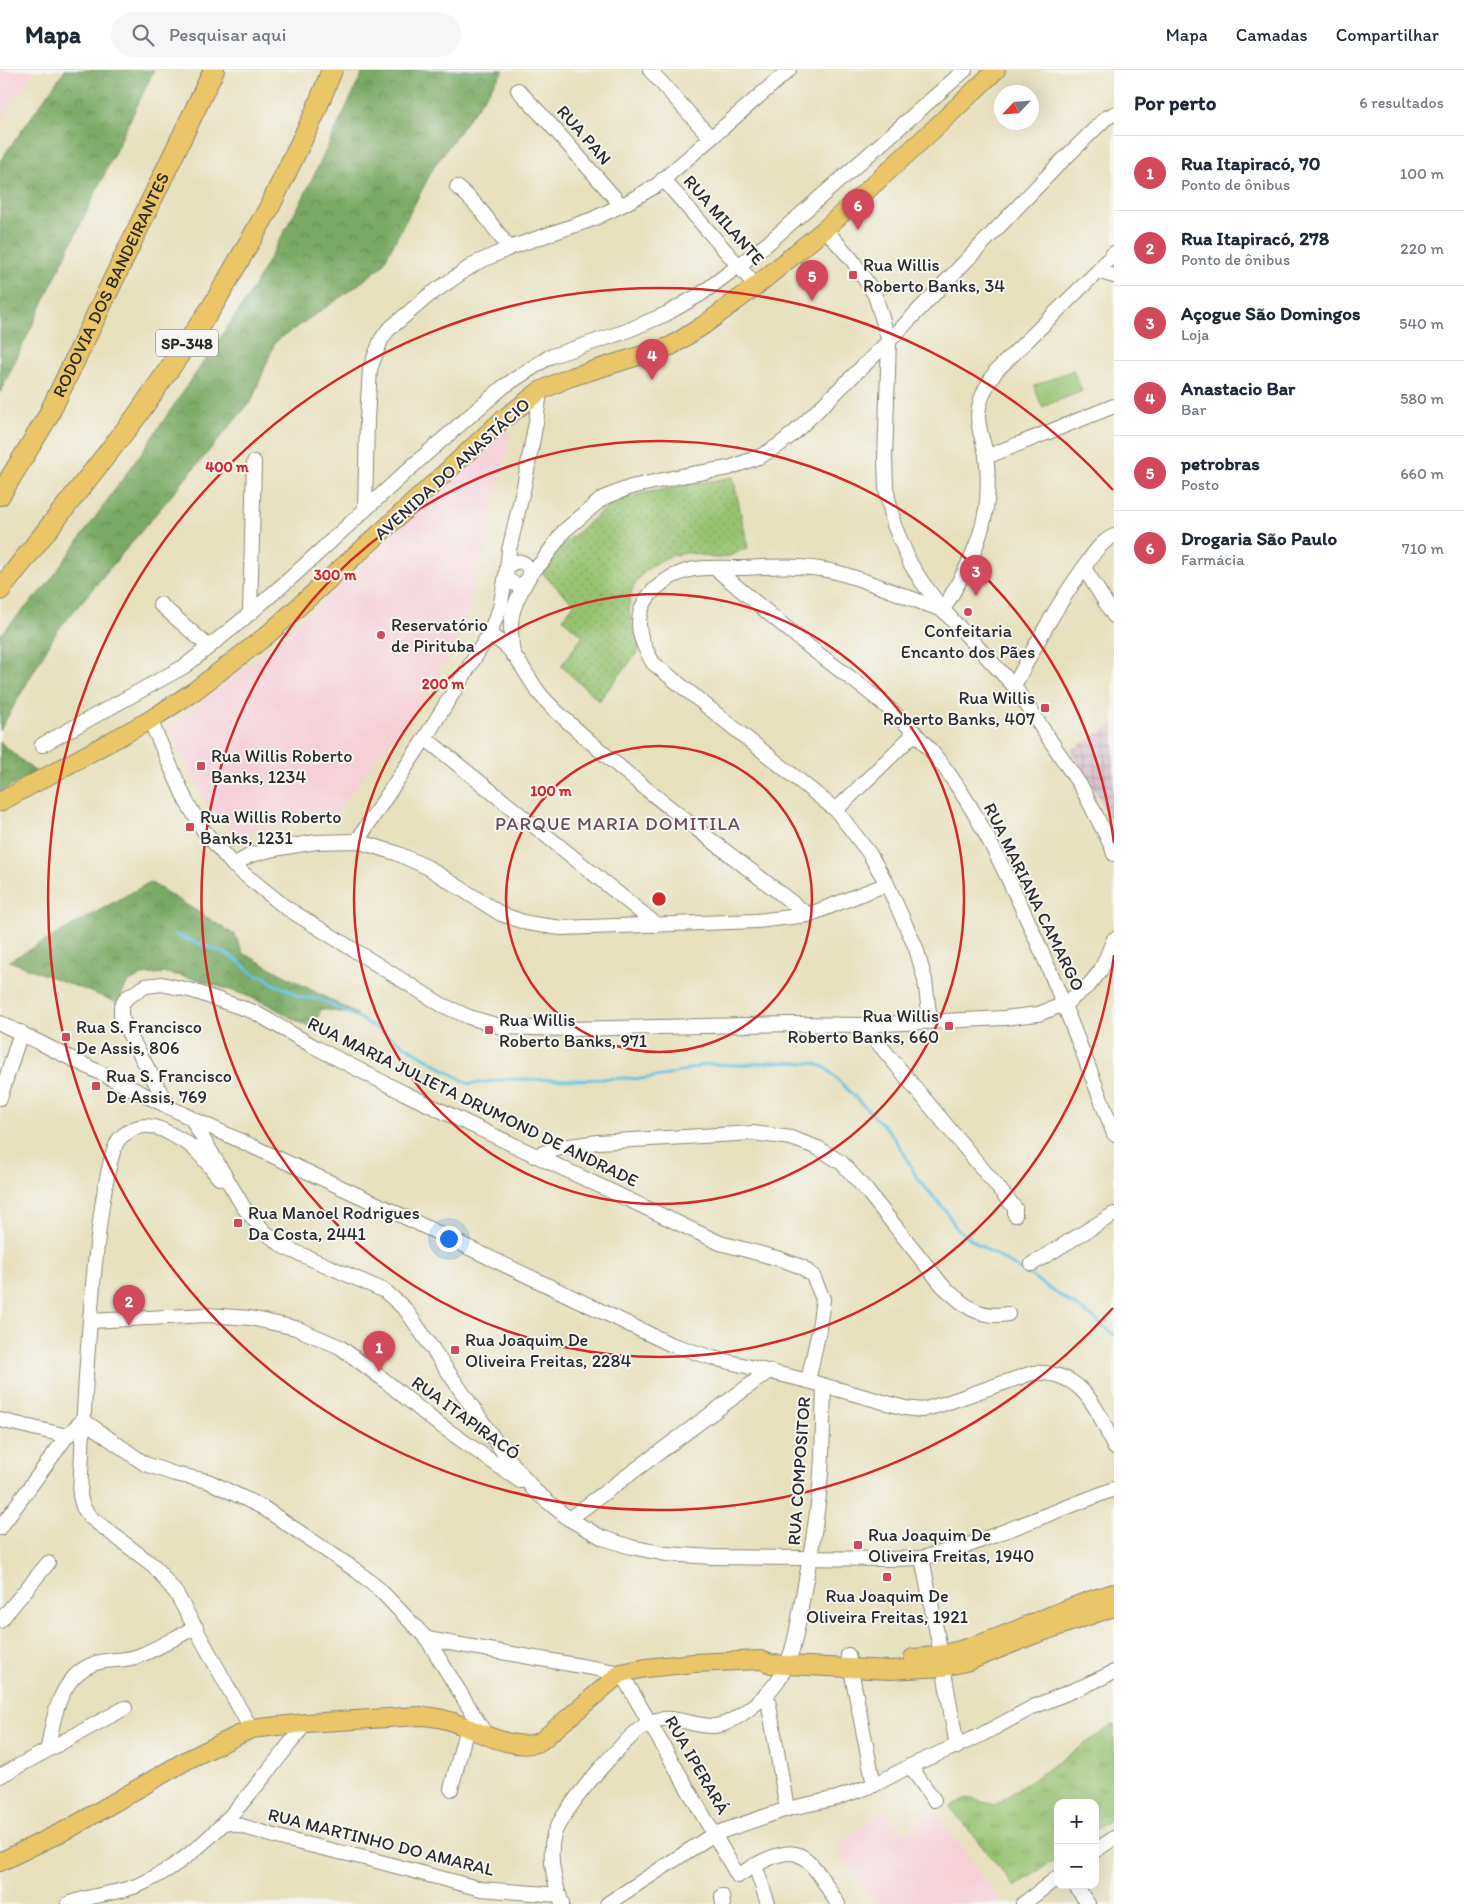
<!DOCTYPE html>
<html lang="pt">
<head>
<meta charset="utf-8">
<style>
	:root { --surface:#fff; --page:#f6f6f7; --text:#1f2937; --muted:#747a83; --line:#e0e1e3; --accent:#d1495b }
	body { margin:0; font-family:Itim,sans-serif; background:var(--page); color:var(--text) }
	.controls { position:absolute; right:15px; bottom:15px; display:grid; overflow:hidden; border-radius:10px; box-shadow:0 5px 20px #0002 }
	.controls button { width:45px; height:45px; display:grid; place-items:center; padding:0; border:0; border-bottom:1px solid var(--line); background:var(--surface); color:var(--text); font:25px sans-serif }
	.compass { position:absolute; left:994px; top:15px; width:45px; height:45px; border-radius:50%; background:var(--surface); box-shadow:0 5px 20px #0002; rotate:244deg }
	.you { position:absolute; left:448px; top:1168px; width:18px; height:18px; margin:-12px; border:4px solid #fff; border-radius:50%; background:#1a73e8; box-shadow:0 0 0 8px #1a73e833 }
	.badge { display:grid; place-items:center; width:32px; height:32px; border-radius:50%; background:var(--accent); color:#fff; font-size:16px; font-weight:700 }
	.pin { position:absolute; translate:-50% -41px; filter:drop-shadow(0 1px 2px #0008) }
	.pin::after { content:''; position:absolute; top:26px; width:18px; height:15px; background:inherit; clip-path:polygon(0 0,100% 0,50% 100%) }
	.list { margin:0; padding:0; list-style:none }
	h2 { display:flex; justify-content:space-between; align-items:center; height:65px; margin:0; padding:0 20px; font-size:21px }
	h2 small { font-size:16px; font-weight:400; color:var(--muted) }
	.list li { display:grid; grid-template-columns:32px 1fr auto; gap:15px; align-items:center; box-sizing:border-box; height:75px; padding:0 20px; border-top:1px solid var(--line) }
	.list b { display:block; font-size:19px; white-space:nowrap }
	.list p { margin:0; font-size:16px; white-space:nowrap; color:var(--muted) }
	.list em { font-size:16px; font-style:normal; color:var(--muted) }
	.icon { flex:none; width:28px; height:28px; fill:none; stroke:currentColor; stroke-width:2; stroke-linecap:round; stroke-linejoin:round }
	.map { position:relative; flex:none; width:1114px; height:1834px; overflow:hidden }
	header { display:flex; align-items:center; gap:30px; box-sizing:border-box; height:70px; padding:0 25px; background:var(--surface); border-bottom:1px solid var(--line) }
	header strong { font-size:24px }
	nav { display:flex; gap:28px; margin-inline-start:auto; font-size:18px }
	.search { width:350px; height:45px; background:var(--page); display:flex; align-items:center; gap:12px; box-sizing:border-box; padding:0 18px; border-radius:28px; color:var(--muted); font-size:19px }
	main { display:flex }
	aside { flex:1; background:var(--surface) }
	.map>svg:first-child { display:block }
	.built { fill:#f6cfd7 }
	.industrial { fill:url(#industrial-grid) }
	.grass { fill:url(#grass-tufts); stroke:#61774e }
	.forest { fill:url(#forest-crowns); stroke:#526a47 }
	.park { fill:url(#park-dots); stroke:#61774e }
	.garden { fill:#97c371; stroke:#61774e }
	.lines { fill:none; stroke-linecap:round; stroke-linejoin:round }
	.stream { stroke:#62c1e0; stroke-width:3 }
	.minor-casing { stroke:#898674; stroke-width:16 }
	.major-casing { stroke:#898674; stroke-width:20 }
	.highway-casing { stroke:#898674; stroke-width:22 }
	.minor { stroke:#fff; stroke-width:14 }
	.major { stroke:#eac669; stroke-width:18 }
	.highway { stroke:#eac669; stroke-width:20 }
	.ring { fill:none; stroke:#d62828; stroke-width:2.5 }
	.poi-dot { fill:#d1495b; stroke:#f6f6f2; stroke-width:2 }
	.labels { text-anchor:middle; stroke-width:4; stroke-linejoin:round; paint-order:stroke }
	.shield { fill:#f6f6f2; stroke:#686867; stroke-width:1 }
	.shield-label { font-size:16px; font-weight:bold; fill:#2b2b2b }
	.street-label { font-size:18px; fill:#2b2b2b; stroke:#f6f6f2 }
	.poi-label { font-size:18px; fill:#2b2b2b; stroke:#f6f6f2; text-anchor:start }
	.neighbourhood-label { font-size:19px; letter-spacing:1px; fill:#684e5d; stroke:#f6f6f2 }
	.centre { fill:#d62828; stroke:#f6f6f2; stroke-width:2.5 }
	.ring-label { font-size:15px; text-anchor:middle; font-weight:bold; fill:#d62828; stroke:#f6f6f2; stroke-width:4; stroke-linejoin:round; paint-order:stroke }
</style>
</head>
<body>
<header>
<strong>Mapa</strong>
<div class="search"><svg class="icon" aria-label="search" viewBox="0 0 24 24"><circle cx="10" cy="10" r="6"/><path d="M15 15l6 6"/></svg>Pesquisar aqui</div>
<nav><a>Mapa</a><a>Camadas</a><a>Compartilhar</a></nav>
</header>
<main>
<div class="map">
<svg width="1114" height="1834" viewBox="0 0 1114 1834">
	<defs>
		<pattern id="industrial-grid" width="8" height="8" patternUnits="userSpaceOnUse" patternTransform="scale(1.25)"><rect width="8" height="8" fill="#d1bdc9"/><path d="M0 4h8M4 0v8" fill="none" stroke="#aa9aa3"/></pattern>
		<pattern id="grass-tufts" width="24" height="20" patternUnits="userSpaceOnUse" patternTransform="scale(1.25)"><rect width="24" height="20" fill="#97c371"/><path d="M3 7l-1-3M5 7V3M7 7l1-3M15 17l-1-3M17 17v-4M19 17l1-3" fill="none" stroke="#7b9f5d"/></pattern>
		<pattern id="forest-crowns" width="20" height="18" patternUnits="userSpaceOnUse" patternTransform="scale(1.25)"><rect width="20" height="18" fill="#79a963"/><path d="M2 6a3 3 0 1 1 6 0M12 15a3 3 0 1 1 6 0" fill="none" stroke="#638a52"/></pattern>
		<pattern id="park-dots" width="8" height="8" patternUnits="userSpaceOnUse" patternTransform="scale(1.25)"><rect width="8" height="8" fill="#97c371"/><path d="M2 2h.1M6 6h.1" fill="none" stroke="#7b9f5d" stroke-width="1.8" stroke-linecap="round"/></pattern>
	</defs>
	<rect width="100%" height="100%" fill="#f6f6f2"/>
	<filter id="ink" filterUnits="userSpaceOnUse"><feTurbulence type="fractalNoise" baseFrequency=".02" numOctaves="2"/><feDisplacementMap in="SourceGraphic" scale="10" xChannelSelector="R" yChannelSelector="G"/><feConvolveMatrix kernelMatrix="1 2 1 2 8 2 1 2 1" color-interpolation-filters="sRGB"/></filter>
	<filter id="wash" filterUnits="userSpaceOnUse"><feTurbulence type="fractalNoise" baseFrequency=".0096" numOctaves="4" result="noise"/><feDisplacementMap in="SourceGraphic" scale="20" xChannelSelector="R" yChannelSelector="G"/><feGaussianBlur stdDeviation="1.12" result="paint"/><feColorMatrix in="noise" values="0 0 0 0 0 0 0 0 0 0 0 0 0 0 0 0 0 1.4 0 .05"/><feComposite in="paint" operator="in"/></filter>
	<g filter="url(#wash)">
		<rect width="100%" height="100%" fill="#e7e0bd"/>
		<g class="built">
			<path d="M 0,0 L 33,0 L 0,52 Z"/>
			<path d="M 503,360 L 511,365 L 466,547 L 452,583 L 418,635 L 335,744 L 233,765 L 208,738 L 168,658 L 270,578 L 442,420 Z"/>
			<path d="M 885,1741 L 904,1764 L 935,1742 L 1000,1831 L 995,1834 L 877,1834 L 835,1776 Z"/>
		</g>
		<path class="industrial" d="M 1114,654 L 1114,758 L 1095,720 L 1071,680 Z"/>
		<path class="grass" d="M 1114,1654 L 1114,1747 L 1095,1760 L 1095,1733 L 1058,1733 L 1058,1787 L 1015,1817 L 950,1737 L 967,1728 L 995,1735 Z"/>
		<g class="forest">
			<path d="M 65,0 L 154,0 L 0,323 L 0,91 Z"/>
			<path d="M 364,0 L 504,0 L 435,95 L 382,196 L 354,218 L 275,272 L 252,330 L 57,561 L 0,660 L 0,565 L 49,512 L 144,379 L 248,227 L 304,126 Z"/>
			<path d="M 0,672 L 37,703 L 0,722 Z"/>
			<path d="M 150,812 L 235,865 L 243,883 L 358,945 L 321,939 L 313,960 L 269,935 L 245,925 L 193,908 L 165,903 L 143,905 L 127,913 L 119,931 L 114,931 L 9,891 Z"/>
		</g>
		<path class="park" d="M 733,407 L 748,478 C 740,481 728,488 719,488 C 711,489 697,482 685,483 C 658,486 629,507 629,537 C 630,552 635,565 640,579 L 599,631 L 561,596 L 583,566 L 563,549 L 574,534 L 542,503 L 550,486 L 617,428 Z"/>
		<path class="garden" d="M 1073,300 L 1082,321 L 1042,337 L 1034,316 Z"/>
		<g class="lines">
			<path class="stream" d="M 176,865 L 227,884 L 239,892 L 255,905 L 265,907 L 273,914 L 289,920 L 298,927 L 320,929 L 359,948 L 469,1014 L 512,1009 L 578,1010 L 624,1008 L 641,1009 L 668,1005 L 707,994 L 741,995 L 771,992 L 814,993 L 826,998 L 890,1062 L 905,1085 L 917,1108 L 946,1141 L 956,1158 L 976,1173 L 1034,1208 L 1095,1249 L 1114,1265"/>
		</g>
	</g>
	<g filter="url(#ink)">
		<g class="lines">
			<defs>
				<g id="minor">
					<path d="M 650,0 L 711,68"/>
					<path d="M 518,20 L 550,54 L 621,135"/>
					<path d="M 663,109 L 756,216"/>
					<path d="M 457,117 C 478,133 493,157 509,178"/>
					<path d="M 825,159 L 853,191 L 875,225 L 889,271 L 885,388 L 886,418 L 894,455 L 910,493 L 922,512 L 943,540 L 1014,616 L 1082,718 L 1112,777 L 1114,784"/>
					<path d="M 1098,201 L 1114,206"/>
					<path d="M 986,387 L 1114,336"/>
					<path d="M 365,439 L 367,349 L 370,299 L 381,270 L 388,260 L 428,226 L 476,193 L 512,177 L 593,149 L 626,133 L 657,115 L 789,0"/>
					<path d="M 1084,498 L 1114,546"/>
					<path d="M 507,499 L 509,480 L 524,416 L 536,352 L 540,321"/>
					<path d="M 716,499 C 748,526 780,553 812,579 C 847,606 884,631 915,663 C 959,708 988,766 1015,823 C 1052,901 1083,982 1114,1064"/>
					<path d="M 530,504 L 542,492 L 564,461 L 603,428 L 631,417 L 686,405 L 729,398 L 761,386 L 779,375 L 795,362 L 889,271 L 1057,96 L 1106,48 L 1114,44"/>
					<path d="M 160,534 L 209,577"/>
					<path d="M 943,540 C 963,505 983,472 987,431 C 988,417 988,399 986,385 C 984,372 978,360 978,347 C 978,330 987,315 996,301 L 1098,201 L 1114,183"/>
					<path d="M 250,543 L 254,392"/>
					<path d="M 488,566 C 513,572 525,605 540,624 C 544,629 550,635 555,640 C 634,714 724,779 808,845"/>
					<path d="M 513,585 C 509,552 509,542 526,512"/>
					<path d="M 1014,616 C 1035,576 1056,536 1083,499 C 1091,487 1100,472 1114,466"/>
					<path d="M 150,650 L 186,731 L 204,761 L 233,795 L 285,837 L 442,935 L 469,947 L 502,957 L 570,959 L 793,954 L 863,955 L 1004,948 L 1038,944 L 1065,934 L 1090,914 L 1101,900 L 1114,869"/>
					<path d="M 425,668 L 657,855"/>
					<path d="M 42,675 L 185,596 L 241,551 L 293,506 L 418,391 L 503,317 L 549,287 L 624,262 L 666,244 L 701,224 L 767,174 L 965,0"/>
					<path d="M 836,740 L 915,663"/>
					<path d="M 357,771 L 425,668 L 488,566 L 500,538 L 507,499 C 514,487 528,490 530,504 C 526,518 512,518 506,505"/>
					<path d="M 233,795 L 251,785 L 274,779 L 316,772 L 357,771 L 396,783 L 427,797 L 501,844 L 527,853 L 561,858 L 757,851 L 808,845 L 887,814"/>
					<path d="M 930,951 L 925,910 L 916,878 L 887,814 L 869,783 L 836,740 L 653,593 C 647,582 639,568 639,554 C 639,525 668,504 694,499 C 710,497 728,498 744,498 C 773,496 802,495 831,501 C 870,510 906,528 943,540"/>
					<path d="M 0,953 L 191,1048 L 390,1140 L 670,1274 L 713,1288 L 808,1311 L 905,1338 L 922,1340 L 943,1334 L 1032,1303 C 1082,1300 1097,1337 1114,1377"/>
					<path d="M 863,955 L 1015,1138 L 1015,1145"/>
					<path d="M 0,1028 L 21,962"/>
					<path d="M 168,1036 L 128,962 L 121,946 L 121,937 L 126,928 L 146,916 L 162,914 L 193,921 L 254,942 L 313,976 L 402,1022 L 720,1173 L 780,1189 L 802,1197 L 813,1206 L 823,1229 L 818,1265 L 808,1311"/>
					<path d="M 191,1048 L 244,1138 L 264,1161 L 284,1177 L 385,1221 L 406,1240 L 503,1382 L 535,1421 L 569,1449 L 603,1468 L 631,1477 L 666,1484 L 713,1487 L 886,1489 L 922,1488 L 969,1475 L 1114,1419"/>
					<path d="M 534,1086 L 563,1077 L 598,1072 L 753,1063 L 791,1068 L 818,1078 L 842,1093 L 867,1121 L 942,1215 C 963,1235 978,1249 1008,1244"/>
					<path d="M 219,1108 C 211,1098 202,1085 192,1077 C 188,1073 181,1070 176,1067 C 156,1055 141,1050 121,1067 C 94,1091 82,1375 80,1426 L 83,1437 L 90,1447 L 154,1496 L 176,1523 L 251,1659"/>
					<path d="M 1032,1194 L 1114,1144"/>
					<path d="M 90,1251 L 207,1245 L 250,1248 L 296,1258 L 340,1277 L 383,1309 L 433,1350 L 520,1411"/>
					<path d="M 0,1350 L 67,1366"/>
					<path d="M 569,1449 L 769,1301"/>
					<path d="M 0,1458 L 67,1366 L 83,1350 L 145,1394 L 175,1404 L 208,1411 L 262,1437 L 357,1501 L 380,1520 L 427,1569 L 486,1665"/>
					<path d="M 922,1488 L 941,1584 L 957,1677"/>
					<path d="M 0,1551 L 48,1493"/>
					<path d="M 427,1569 L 621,1603 L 738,1806 C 751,1797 783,1777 799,1785 C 814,1791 829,1821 838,1834"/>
					<path d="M 848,1585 L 874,1715"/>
					<path d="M 767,1624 L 787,1739"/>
					<path d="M 48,1679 C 53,1646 61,1601 100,1592 C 112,1589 125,1591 138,1586 C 158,1579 177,1566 196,1557"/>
					<path d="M 910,1696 L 934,1730"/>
					<path d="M 0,1706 L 125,1638"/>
					<path d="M 451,1719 L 467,1657"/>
					<path d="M 225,1751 L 288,1770 L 373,1790 L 481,1819 L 559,1825"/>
					<path d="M 1095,1781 L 1114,1768"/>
					<path d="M 755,1795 L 768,1834"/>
					<path d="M 1075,1815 L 1088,1834"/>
					<path d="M 722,1826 L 723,1834"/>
					<path d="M 68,1834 C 91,1824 120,1824 141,1814 C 212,1782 259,1712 306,1653"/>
					<path d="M 562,1834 C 554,1812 548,1786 554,1764 C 561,1741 631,1658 653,1651 C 673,1644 692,1656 712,1656 C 731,1657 765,1628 776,1613 C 794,1589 797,1559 802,1531 C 810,1488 818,1446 821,1403 C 823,1374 823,1345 824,1316"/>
					<path d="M 607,1834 L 714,1764 L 787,1739 L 837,1728 L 874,1715 L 910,1696 L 979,1666 L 1033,1637 L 1084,1616 L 1114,1602"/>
					<path d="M 1023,1834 L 1058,1807"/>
				</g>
				<g id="major">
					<path d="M 0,732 L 150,650 L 193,622 L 266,566 L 388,456 L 501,351 L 540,321 L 568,308 L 671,276 L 704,255 L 756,216 L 825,159 L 934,59 L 996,0"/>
					<path d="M 913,1588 C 984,1584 1046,1541 1114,1523"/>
					<path d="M 0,1792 L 72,1757 L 187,1690 L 251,1659 L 306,1653 L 419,1646 C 430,1646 440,1648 450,1651 C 474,1659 517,1684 541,1671 L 621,1603 L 646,1598 L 694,1593 L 761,1590 L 771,1594 L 787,1595 L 890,1600 L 944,1597 L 969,1591 L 1033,1565 L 1114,1537"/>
				</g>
				<g id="highway">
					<path id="s1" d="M 0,425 L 47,348 L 214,0"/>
					<path d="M 0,520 L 136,347 L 212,237 L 268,140 L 314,45 L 332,0"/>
				</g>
			</defs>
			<use href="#minor" class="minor-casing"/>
			<use href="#major" class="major-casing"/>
			<use href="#highway" class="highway-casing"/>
			<use href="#minor" class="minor"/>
			<use href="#major" class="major"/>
			<use href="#highway" class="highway"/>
		</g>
	</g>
	<g class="ring">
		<circle cx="659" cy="829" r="153"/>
		<circle cx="659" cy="829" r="305"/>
		<path d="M1114 885A458 458 0 1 1 1114 773"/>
		<path d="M1113 1238A611 611 0 1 1 1113 420"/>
	</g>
	<g class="poi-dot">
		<rect x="848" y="200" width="10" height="10" rx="2.5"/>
		<circle cx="968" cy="542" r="5"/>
		<circle cx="381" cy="565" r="5"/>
		<rect x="1040" y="633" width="10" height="10" rx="2.5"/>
		<rect x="196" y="691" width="10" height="10" rx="2.5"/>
		<rect x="185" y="752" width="10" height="10" rx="2.5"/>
		<rect x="944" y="951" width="10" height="10" rx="2.5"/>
		<rect x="484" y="955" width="10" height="10" rx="2.5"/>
		<rect x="61" y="962" width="10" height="10" rx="2.5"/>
		<rect x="91" y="1011" width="10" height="10" rx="2.5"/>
		<rect x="233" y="1148" width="10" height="10" rx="2.5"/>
		<rect x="450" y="1275" width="10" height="10" rx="2.5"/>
		<rect x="853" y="1470" width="10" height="10" rx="2.5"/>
		<rect x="882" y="1502" width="10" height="10" rx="2.5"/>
	</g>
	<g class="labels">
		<rect class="shield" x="156" y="259.5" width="62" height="27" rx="4"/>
		<g class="shield-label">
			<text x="187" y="279">SP-348</text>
		</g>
		<g class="street-label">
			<text transform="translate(584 65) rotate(49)" y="6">RUA PAN</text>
			<text transform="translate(724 150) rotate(49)" y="6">RUA MILANTE</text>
			<text dy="6" stroke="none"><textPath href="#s1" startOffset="238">RODOVIA DOS BANDEIRANTES</textPath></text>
			<text transform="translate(452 399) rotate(-42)" y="6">AVENIDA DO ANASTÁCIO</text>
			<text transform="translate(1034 827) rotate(64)" y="6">RUA MARIANA CAMARGO</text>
			<text transform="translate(473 1032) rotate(26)" y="6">RUA MARIA JULIETA DRUMOND DE ANDRADE</text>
			<text transform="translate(466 1348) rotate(36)" y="6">RUA ITAPIRACÓ</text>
			<text transform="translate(799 1401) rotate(-86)" y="6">RUA COMPOSITOR</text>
			<text transform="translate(697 1695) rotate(60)" y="6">RUA IPERARÁ</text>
			<text transform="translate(381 1772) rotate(14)" y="6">RUA MARTINHO DO AMARAL</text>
		</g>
		<g class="poi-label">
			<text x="863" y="201">Rua Willis<tspan x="863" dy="21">Roberto Banks, 34</tspan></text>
			<text x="391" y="561">Reservatório<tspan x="391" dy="21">de Pirituba</tspan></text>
			<text x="968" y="567" text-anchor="middle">Confeitaria<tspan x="968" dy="21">Encanto dos Pães</tspan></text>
			<text x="1035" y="634" text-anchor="end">Rua Willis<tspan x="1035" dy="21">Roberto Banks, 407</tspan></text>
			<text x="211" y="692">Rua Willis Roberto<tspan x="211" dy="21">Banks, 1234</tspan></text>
			<text x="200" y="753">Rua Willis Roberto<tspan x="200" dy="21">Banks, 1231</tspan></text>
			<text x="939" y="952" text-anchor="end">Rua Willis<tspan x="939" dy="21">Roberto Banks, 660</tspan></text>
			<text x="499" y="956">Rua Willis<tspan x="499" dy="21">Roberto Banks, 971</tspan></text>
			<text x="76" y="963">Rua S. Francisco<tspan x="76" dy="21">De Assis, 806</tspan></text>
			<text x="106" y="1012">Rua S. Francisco<tspan x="106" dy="21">De Assis, 769</tspan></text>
			<text x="248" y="1149">Rua Manoel Rodrigues<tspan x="248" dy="21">Da Costa, 2441</tspan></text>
			<text x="465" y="1276">Rua Joaquim De<tspan x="465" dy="21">Oliveira Freitas, 2284</tspan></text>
			<text x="868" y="1471">Rua Joaquim De<tspan x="868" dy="21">Oliveira Freitas, 1940</tspan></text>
			<text x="887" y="1532" text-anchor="middle">Rua Joaquim De<tspan x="887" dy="21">Oliveira Freitas, 1921</tspan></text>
		</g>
		<g class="neighbourhood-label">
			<text x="618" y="760">PARQUE MARIA DOMITILA</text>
		</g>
	</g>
	<circle cx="659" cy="829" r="8" class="centre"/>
	<g class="ring-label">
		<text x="227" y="402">400 m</text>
		<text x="335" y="510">300 m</text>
		<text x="443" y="619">200 m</text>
		<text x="551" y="726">100 m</text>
	</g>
</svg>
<div class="controls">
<button>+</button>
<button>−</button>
</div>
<svg class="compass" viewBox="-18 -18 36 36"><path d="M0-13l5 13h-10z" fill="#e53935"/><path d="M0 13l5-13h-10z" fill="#747a83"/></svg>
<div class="you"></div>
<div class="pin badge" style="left:379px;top:1302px">1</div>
<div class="pin badge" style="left:129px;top:1256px">2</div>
<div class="pin badge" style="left:976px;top:526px">3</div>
<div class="pin badge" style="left:652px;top:310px">4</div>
<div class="pin badge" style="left:812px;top:231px">5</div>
<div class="pin badge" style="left:858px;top:160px">6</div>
</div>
<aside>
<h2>Por perto<small>6 resultados</small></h2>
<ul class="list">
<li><span class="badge">1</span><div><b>Rua Itapiracó, 70</b><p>Ponto de ônibus</p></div><em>100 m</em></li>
<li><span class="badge">2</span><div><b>Rua Itapiracó, 278</b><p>Ponto de ônibus</p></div><em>220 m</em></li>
<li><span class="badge">3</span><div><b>Açogue São Domingos</b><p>Loja</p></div><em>540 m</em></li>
<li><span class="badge">4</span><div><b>Anastacio Bar</b><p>Bar</p></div><em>580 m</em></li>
<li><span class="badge">5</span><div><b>petrobras</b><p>Posto</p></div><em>660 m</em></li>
<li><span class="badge">6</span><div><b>Drogaria São Paulo</b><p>Farmácia</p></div><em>710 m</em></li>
</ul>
</aside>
</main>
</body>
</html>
